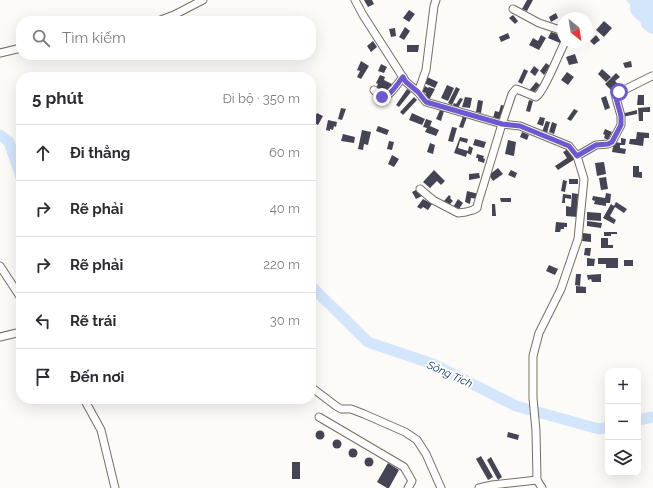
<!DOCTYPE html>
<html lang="vi">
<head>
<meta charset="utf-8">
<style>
	:root { --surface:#fff; --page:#f2f2f3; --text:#2b2b33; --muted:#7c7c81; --line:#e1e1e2 }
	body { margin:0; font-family:Raleway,sans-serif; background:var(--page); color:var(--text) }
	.controls { position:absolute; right:12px; bottom:12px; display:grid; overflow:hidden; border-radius:8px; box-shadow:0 4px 16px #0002 }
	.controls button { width:36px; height:36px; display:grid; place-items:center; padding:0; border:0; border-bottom:1px solid var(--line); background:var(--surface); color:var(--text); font:20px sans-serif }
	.compass { position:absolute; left:557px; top:12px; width:36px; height:36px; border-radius:50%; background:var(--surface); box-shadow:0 4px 16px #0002; rotate:150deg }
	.stop { position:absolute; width:12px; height:12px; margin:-9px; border:3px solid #6f58d2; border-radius:50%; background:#fff }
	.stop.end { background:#6f58d2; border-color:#fff; box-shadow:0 1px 4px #0008 }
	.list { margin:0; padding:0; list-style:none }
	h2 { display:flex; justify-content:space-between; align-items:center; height:52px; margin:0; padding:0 16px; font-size:17px }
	h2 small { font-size:13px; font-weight:400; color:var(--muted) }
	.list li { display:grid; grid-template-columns:26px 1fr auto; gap:12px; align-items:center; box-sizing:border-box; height:56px; padding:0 16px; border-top:1px solid var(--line) }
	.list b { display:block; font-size:15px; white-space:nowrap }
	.list em { font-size:13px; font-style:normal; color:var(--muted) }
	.icon { flex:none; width:22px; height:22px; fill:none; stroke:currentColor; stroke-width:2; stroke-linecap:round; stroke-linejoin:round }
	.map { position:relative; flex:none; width:653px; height:488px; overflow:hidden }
	.search { position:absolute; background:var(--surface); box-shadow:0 4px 16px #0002; left:16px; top:16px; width:300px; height:44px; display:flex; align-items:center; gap:10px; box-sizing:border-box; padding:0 14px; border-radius:16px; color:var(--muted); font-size:15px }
	.panel { position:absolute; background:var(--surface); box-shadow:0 4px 16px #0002; left:16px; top:72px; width:300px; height:332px; border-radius:16px }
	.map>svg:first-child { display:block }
	.water { fill:#d4e6fb }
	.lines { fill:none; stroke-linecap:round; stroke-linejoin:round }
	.river { stroke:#d4e6fb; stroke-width:11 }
	.building { fill:#444454 }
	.minor-casing { stroke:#786e5e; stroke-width:9 }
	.minor { stroke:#fff; stroke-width:7 }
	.route { stroke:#6f58d2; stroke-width:5 }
	.labels { text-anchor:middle; stroke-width:4; stroke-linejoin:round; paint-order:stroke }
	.water-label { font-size:11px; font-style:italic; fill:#0c3661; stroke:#fff }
</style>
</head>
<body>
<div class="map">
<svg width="653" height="488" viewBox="0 0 653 488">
	<rect width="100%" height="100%" fill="#fdfbf7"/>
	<path class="water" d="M 626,0 L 653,0 L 653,34 C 648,33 645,30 641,26 L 641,23 C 634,16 629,15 630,4 Z"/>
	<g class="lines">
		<g class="river">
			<path d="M 0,135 L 9,142 L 21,177"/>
			<path d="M 311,286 L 368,342 L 433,364 L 516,406 L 599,429 L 608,427"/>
			<path d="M 638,420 L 653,417"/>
		</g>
	</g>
	<g class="building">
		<path d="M 364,0 L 372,0 L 374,4 L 368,7 Z"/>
		<path d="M 527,0 L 533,0 L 527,11 L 522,9 Z"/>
		<path d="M 409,10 L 415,14 L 409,22 L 403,18 Z"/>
		<path d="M 556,13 L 558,18 L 551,22 L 549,17 Z"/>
		<path d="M 513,15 L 518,21 L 515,24 L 509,18 Z"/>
		<path d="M 604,21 L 612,28 L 604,37 L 596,30 Z"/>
		<path d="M 405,27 L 410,31 L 404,40 L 399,37 Z"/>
		<path d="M 395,28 L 396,36 L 391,37 L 389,29 Z"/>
		<path d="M 551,32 L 563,36 L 560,43 L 548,38 Z"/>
		<path d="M 508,33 L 510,38 L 501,42 L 499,37 Z"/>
		<path d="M 541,35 L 546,38 L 539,50 L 529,45 L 533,38 L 538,41 Z"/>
		<path d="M 596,35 L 600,40 L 594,45 L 590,41 Z"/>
		<path d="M 373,41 L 377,47 L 371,52 L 367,46 Z"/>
		<path d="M 407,45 L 419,45 L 418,52 L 407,52 Z"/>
		<path d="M 575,54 L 578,63 L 569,65 L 566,57 Z"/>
		<path d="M 361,61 L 369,66 L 361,79 L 357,77 L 360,71 L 357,70 Z"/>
		<path d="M 631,61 L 632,67 L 625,68 L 623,63 Z"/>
		<path d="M 546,63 L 550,66 L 544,75 L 540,71 Z"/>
		<path d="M 381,64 L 387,67 L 384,73 L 378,71 Z"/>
		<path d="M 534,66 L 539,70 L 535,76 L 530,72 Z"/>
		<path d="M 524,69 L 528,71 L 522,84 L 518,82 Z"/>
		<path d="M 602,69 L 611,77 L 606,82 L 598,74 Z"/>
		<path d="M 567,72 L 574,77 L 568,85 L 561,80 Z"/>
		<path d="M 616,73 L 620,77 L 615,81 L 618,84 L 612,91 L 605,84 Z"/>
		<path d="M 380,75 L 385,77 L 384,80 L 392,84 L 387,93 L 384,92 L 383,94 L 379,93 L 381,90 L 376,88 L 378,84 L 376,83 Z"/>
		<path d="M 427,77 L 438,82 L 435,88 L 424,83 Z"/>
		<path d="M 536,82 L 540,85 L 532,95 L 528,92 Z"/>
		<path d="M 447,85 L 454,88 L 448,101 L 441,98 Z"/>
		<path d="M 425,86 L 428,88 L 429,87 L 435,89 L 429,100 L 424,97 L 426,93 L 422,92 Z"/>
		<path d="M 456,87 L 460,89 L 452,105 L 448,103 Z"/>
		<path d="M 407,89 L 411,92 L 399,107 L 396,105 Z"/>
		<path d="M 638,95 L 644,95 L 644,105 L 637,105 Z"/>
		<path d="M 606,96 L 610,108 L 605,110 L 601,98 Z"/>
		<path d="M 414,97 L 417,100 L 403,115 L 400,112 Z"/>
		<path d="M 465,97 L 472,98 L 470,108 L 462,107 Z"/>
		<path d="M 460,98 L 463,99 L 458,108 L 453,105 L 454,103 L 456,104 Z"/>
		<path d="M 478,100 L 483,101 L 481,113 L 476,112 Z"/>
		<path d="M 529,100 L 533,101 L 530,112 L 526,111 Z"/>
		<path d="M 501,105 L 506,106 L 502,120 L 493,118 L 495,111 L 499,112 Z"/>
		<path d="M 650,107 L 650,112 L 643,112 L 643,121 L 639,121 L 638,108 Z"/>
		<path d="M 341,108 L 346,109 L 342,120 L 338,119 Z"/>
		<path d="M 574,109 L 578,111 L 571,121 L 567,119 Z"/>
		<path d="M 440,110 L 444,111 L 441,121 L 436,119 Z"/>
		<path d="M 637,110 L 637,114 L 622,117 L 621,114 Z"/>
		<path d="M 317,113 L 323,116 L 318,125 L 312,122 Z"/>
		<path d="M 412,113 L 425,119 L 422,125 L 409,120 Z"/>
		<path d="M 463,116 L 467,117 L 463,128 L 459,127 Z"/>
		<path d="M 540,117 L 545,118 L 543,126 L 537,124 Z"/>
		<path d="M 426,119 L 432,121 L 430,126 L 439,130 L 436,136 L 425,132 L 427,128 L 423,127 Z"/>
		<path d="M 328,120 L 337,122 L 336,127 L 334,126 L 333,130 L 330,129 L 330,131 L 326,130 Z"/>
		<path d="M 546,121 L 550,122 L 547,133 L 542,132 Z"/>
		<path d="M 552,122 L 557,124 L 554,134 L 549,132 Z"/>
		<path d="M 378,126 L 389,130 L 387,135 L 376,131 Z"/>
		<path d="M 452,127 L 457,128 L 453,142 L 448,141 Z"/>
		<path d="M 605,129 L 612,132 L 608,140 L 604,138 L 605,135 L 603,134 Z"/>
		<path d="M 362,130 L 371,132 L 368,145 L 364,144 L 363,150 L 358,149 Z"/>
		<path d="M 522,132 L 529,135 L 527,140 L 520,137 Z"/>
		<path d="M 637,132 L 649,133 L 649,138 L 644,138 L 643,146 L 629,144 L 630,139 L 636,139 Z"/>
		<path d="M 343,134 L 355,137 L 354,143 L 341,141 Z"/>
		<path d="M 460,137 L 468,139 L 467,143 L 460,141 L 458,148 L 468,151 L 469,146 L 473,148 L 471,155 L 467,153 L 466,157 L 454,153 Z"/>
		<path d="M 621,138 L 626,139 L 625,145 L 620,145 L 620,148 L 626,149 L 625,154 L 612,152 L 614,142 L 621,143 Z"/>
		<path d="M 475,139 L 486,142 L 484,148 L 473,145 Z"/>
		<path d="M 508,140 L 516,142 L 514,156 L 505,154 Z"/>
		<path d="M 389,141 L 394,142 L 392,150 L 387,149 Z"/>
		<path d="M 430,143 L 435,145 L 433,154 L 427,152 Z"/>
		<path d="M 568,149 L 575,159 L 558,170 L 555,166 L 567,158 L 563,152 Z"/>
		<path d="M 477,154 L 484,156 L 483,158 L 485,159 L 484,163 L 478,161 L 478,158 L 476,158 Z"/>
		<path d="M 392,155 L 399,159 L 394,167 L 388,164 Z"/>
		<path d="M 604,162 L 606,174 L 597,176 L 595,163 Z"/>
		<path d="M 633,166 L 639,166 L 639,172 L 642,172 L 642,178 L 633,177 Z"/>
		<path d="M 498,168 L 503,174 L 493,181 L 489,175 Z"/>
		<path d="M 434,170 L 445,181 L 441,185 L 437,181 L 430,188 L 423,182 Z"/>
		<path d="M 511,170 L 517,173 L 515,178 L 508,175 Z"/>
		<path d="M 479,173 L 480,178 L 469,180 L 469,174 Z"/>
		<path d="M 606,177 L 608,189 L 601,190 L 599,178 Z"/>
		<rect x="569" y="179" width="9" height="5"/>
		<path d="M 563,180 L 567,181 L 565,192 L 561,191 Z"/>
		<path d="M 418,189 L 422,196 L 416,199 L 412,192 Z"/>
		<path d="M 467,191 L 479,194 L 478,199 L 471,198 L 470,204 L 465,202 Z"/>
		<path d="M 572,193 L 578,194 L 577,217 L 566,216 L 566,206 L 571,207 Z"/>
		<path d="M 606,193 L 611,194 L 610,203 L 606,203 L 606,206 L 594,204 L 595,201 L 592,200 L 593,196 L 605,198 Z"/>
		<path d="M 563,194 L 571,195 L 571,199 L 565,198 L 565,203 L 562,203 Z"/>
		<path d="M 449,195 L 451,197 L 450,198 L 453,201 L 449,205 L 444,201 Z"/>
		<path d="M 500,198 L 511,198 L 511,202 L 501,202 Z"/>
		<path d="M 423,199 L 432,204 L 428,210 L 423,207 L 421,209 L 417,207 Z"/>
		<path d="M 458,199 L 463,203 L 457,212 L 452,209 Z"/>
		<path d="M 616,202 L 627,209 L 624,213 L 615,207 L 610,216 L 616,220 L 614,224 L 603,218 L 611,204 L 614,206 Z"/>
		<path d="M 492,204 L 495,204 L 496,216 L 492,216 Z"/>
		<path d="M 587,212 L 601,213 L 601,221 L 587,220 Z"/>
		<path d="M 587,221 L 602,223 L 601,228 L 587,226 Z"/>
		<path d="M 556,222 L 567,223 L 567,227 L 564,227 L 564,229 L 561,229 L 560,232 L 555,232 Z"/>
		<path d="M 604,232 L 617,232 L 617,234 L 611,234 L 611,236 L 604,236 Z"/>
		<path d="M 583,233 L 591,234 L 591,242 L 582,241 Z"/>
		<path d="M 601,238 L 608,238 L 608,245 L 613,245 L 613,248 L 601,248 Z"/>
		<path d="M 585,248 L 591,248 L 590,256 L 584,255 Z"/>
		<path d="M 587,258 L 595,259 L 594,266 L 587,266 Z"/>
		<path d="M 598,258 L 618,258 L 618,268 L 606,268 L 606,264 L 598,264 Z"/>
		<rect x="624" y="260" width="9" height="6"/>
		<path d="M 549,265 L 558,269 L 555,275 L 546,271 Z"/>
		<path d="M 576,274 L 581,274 L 580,286 L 575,285 Z"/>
		<path d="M 601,274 L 601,282 L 592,282 L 591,279 L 588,280 L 587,275 Z"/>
		<path d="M 576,286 L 586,287 L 586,293 L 576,293 Z"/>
		<circle cx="320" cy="435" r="4.5"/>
		<path d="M 508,432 L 519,435 L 518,440 L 507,437 Z"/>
		<circle cx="337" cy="444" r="4.5"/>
		<circle cx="353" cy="453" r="4.5"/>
		<path d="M 481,456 L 493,477 L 488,480 L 476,459 Z"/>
		<path d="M 491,457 L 502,477 L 498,480 L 487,460 Z"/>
		<circle cx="369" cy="462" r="4.5"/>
		<rect x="292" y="462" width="8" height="17"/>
		<path d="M 388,463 L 399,470 L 389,488 L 387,488 L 377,482 Z"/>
	</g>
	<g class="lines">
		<defs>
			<g id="minor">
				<path d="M 355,0 L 363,15 L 406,82 L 418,92"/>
				<path d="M 436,0 L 434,6 L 426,70 L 418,92 L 426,102 L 502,124 L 520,126 L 569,146 L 577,156 L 584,179 L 578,239 L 561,289 L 539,333 L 533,356 L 533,398 L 536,431 L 537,480 L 542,488"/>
				<path d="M 513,9 L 539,23 L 563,31"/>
				<path d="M 158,21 L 174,15 L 203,0"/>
				<path d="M 0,53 L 21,48"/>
				<path d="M 374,90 L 382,97 C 391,96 397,84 403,77"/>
				<path d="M 577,156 L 596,145 L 608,144 L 612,142 L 621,125 L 621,116 L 616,98 L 616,94 L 652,76"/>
				<path d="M 420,189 L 433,200 L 458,213 L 466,212 L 473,210 L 477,208 L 478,203 L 502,124 L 512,94 L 516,89 L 519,90 L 536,97 C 544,92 559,53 565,42"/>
				<path d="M 0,266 L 21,298"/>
				<path d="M 0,337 L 21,332"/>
				<path d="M 311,387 L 336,406 L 341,409 L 351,409 L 364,414 L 405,432 L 417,440 L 426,454 L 441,488"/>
				<path d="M 84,399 L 101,430 L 115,488"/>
				<path d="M 319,417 L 404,467 L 412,481 L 408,488"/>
				<path d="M 479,488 L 492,485 L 537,480"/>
			</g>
		</defs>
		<use href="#minor" class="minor-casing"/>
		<use href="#minor" class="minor"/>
	</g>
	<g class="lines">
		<path class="route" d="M 382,97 C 391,96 397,84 403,77 L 406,82 L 418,92 L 426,102 L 502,124 L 520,126 L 569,146 L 577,156 L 596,145 L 608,144 L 612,142 L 621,125 L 621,116 L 616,98 L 616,94 L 619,92"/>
	</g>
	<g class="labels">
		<g class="water-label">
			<text transform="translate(450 374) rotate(25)" y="4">Sông Tích</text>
		</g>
	</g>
</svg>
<div class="controls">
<button>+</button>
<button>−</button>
<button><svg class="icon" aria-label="layers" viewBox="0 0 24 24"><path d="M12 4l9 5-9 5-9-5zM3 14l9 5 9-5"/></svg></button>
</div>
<svg class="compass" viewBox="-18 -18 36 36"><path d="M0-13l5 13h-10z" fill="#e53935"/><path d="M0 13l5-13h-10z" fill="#7c7c81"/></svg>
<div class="stop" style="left:619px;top:92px"></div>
<div class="stop end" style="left:382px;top:97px"></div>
<div class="search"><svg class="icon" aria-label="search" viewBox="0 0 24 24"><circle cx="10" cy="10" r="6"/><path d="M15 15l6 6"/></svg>Tìm kiếm</div>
<section class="panel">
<h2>5 phút<small>Đi bộ · 350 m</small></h2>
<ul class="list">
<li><svg class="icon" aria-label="ahead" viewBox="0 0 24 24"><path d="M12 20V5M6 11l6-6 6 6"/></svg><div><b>Đi thẳng</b></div><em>60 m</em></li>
<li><svg class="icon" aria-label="right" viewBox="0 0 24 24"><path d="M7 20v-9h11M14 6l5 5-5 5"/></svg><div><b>Rẽ phải</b></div><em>40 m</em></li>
<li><svg class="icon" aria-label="right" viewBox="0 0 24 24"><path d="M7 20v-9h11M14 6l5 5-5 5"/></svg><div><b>Rẽ phải</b></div><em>220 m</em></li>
<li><svg class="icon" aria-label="left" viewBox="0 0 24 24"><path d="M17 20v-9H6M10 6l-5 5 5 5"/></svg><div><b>Rẽ trái</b></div><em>30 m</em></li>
<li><svg class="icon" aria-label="arrive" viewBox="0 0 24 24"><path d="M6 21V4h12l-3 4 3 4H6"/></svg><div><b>Đến nơi</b></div></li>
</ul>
</section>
</div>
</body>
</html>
